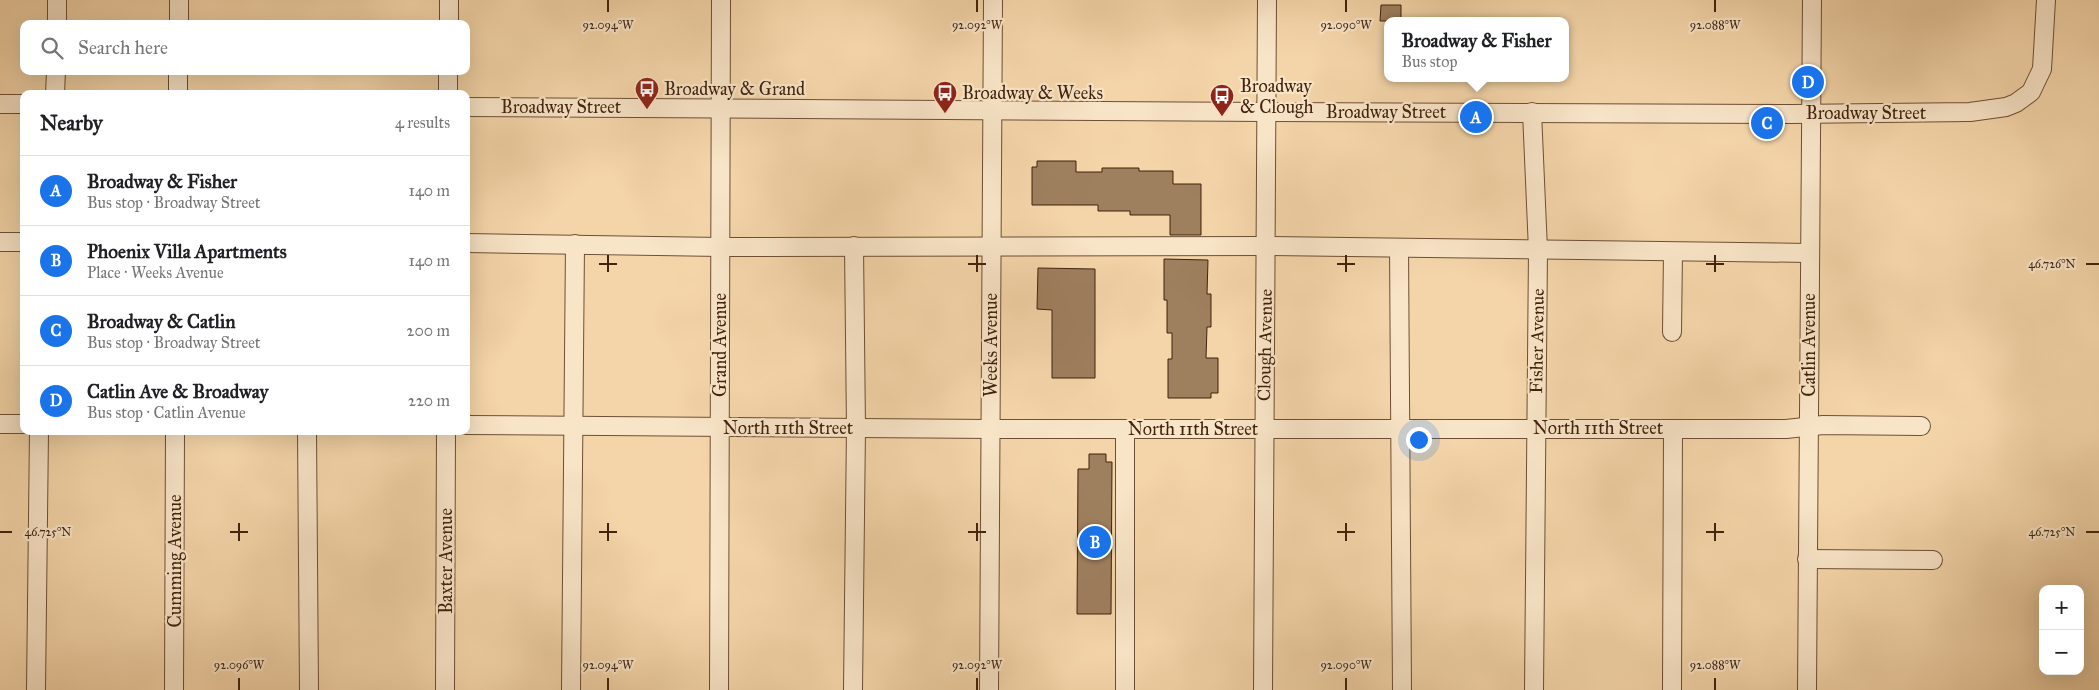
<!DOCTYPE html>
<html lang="en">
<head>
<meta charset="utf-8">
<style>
	:root { --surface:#fff; --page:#f2f2f2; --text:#202124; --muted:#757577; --line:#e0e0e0; --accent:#1a73e8 }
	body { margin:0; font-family:"IM FELL Great Primer",serif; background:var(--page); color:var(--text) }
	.controls { position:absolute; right:15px; bottom:15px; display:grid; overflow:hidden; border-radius:10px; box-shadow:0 5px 20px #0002 }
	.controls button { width:45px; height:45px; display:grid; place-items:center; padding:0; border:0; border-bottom:1px solid var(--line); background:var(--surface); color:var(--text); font:25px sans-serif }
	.you { position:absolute; left:1418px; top:439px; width:18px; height:18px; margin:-12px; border:4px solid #fff; border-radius:50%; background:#1a73e8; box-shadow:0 0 0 8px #1a73e833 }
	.badge { display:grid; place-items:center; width:32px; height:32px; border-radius:50%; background:var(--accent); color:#fff; font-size:16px; font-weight:700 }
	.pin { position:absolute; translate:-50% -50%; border:2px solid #fff; box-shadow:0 1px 5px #0006 }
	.popup { position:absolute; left:1384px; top:17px; width:185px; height:65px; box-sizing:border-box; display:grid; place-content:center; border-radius:10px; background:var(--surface); filter:drop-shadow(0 1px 4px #0005); font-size:16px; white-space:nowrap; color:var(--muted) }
	.popup b { font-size:19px; color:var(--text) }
	.popup::after { content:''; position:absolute; left:50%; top:100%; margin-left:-10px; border:10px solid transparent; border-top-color:var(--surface) }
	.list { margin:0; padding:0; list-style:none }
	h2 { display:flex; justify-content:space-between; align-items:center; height:65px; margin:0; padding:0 20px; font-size:21px }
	h2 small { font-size:16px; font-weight:400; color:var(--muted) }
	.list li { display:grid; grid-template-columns:32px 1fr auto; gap:15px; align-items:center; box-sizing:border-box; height:70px; padding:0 20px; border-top:1px solid var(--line) }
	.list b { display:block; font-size:19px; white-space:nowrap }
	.list p { margin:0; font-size:16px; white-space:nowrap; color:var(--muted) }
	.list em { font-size:16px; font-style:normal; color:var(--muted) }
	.icon { flex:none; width:28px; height:28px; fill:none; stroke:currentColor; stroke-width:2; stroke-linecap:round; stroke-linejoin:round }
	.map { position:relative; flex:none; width:2099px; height:690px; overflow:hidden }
	.search { position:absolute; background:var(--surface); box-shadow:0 5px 20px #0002; left:20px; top:20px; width:450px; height:55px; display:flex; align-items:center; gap:12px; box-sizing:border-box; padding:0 18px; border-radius:10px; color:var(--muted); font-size:19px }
	.panel { position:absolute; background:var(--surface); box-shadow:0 5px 20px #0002; left:20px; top:90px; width:450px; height:345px; border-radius:10px }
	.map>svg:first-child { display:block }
	.building { fill:#9e7f5e; stroke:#40220d }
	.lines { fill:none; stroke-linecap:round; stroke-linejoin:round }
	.minor-casing { stroke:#6d4f34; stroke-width:20 }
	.minor { stroke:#f8e4c7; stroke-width:18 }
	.ticks { fill:none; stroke:#40220d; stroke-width:2 }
	.labels { text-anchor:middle; stroke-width:4.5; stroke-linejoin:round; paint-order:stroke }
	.poi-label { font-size:18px; fill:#40220d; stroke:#f8e4c7; text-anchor:start }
	.street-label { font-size:18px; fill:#40220d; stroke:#f8e4c7 }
	.ticks-label { font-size:12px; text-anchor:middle; fill:#40220d; stroke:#f8e4c7; stroke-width:4.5; stroke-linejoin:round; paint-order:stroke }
</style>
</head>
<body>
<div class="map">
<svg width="2099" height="690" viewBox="0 0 2099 690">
	<rect width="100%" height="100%" fill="#f4d5a9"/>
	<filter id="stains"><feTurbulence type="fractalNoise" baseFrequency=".004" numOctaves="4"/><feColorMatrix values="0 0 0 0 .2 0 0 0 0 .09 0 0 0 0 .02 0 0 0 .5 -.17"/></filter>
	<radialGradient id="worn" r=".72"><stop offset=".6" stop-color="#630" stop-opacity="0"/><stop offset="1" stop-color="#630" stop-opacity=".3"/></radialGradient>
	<g class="building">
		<path d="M 1381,5 L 1401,5 L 1401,21 L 1380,21 Z"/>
		<path d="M 1037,161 L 1076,161 L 1076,172 L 1102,172 L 1102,168 L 1139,168 L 1139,171 L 1173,171 L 1173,184 L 1201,184 L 1201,235 L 1170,235 L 1170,215 L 1130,215 L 1130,211 L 1098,211 L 1098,205 L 1032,205 L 1032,167 L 1037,167 Z"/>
		<path d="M 1164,259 L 1208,260 L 1207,294 L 1211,294 L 1211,327 L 1207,327 L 1206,358 L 1218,358 L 1218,393 L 1211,393 L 1211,398 L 1168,398 L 1168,359 L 1172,359 L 1172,333 L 1167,333 L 1167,300 L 1164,300 Z"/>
		<path d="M 1038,268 L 1095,269 L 1095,378 L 1052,378 L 1052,310 L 1037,309 Z"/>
		<path d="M 1089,454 L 1106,454 L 1106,462 L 1112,462 L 1111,614 L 1077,614 L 1078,469 L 1089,469 Z"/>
	</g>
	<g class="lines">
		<defs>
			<g id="minor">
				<path d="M 57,24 L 57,0"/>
				<path d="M 179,24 L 179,0"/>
				<path d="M 449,24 L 449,0"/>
				<path d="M 55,94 L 56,71"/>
				<path d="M 178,94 L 178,71"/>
				<path d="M 448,94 L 448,71"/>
				<path d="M 0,104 L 24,104"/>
				<path d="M 466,107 L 1267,112 L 1792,114 L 1970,112 L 2006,107 L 2016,103 L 2031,92 L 2042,69 L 2046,0"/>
				<path d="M 1532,112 L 1538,250 L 1534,690"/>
				<path d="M 0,242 L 24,242"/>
				<path d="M 466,243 L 721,247 L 1267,246 L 1809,253"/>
				<path d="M 1399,248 L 1402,690"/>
				<path d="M 1672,332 L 1673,252"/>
				<path d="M 0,424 L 24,424"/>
				<path d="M 466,425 L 990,429 L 1786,429 L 1823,425 L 1921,426"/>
				<path d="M 307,431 L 309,690"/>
				<path d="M 1807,559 L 1933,560"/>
				<path d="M 36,690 L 39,431"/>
				<path d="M 174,690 L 175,431"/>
				<path d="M 445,690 L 446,431"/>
				<path d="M 571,690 L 575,244"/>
				<path d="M 719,690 L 721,0"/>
				<path d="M 853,690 L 856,428 L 854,246"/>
				<path d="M 989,690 L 993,0"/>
				<path d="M 1125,690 L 1125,429"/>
				<path d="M 1263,690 L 1267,0"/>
				<path d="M 1672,690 L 1673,429"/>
				<path d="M 1807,690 L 1812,0"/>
			</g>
		</defs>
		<use href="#minor" class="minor-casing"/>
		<use href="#minor" class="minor"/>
	</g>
	<path class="ticks" d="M 608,0 L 608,12M 977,0 L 977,12M 1346,0 L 1346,12M 1715,0 L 1715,12M 608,255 L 608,272M 977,255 L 977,272M 1346,255 L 1346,272M 1715,255 L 1715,272M 599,264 L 617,264M 968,264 L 986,264M 1337,264 L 1355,264M 1706,264 L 1724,264M 2086,264 L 2099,264M 239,523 L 239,541M 608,523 L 608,541M 977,523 L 977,541M 1346,523 L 1346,541M 1715,523 L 1715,541M 0,532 L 12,532M 230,532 L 248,532M 599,532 L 617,532M 968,532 L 986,532M 1337,532 L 1355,532M 1706,532 L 1724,532M 2086,532 L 2099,532M 239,678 L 239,690M 608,678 L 608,690M 977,678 L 977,690M 1346,678 L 1346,690M 1715,678 L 1715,690"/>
	<defs>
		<symbol id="bus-pin" viewBox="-11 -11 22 30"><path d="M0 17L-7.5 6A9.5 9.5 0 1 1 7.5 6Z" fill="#8f2418" stroke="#f8e4c7"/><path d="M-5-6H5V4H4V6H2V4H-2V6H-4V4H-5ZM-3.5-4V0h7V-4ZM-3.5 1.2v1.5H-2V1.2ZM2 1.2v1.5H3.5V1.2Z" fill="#fff"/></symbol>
	</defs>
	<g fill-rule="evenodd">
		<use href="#bus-pin" x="633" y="75" width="28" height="38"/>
		<use href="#bus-pin" x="931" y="79" width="28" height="38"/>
		<use href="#bus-pin" x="1208" y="82" width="28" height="38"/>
	</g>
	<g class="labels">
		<g class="poi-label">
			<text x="1240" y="92">Broadway<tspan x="1240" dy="21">&amp; Clough</tspan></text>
			<text x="664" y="95">Broadway &amp; Grand</text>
			<text x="962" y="99">Broadway &amp; Weeks</text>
		</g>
		<g class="street-label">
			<text x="561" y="113">Broadway Street</text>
			<text x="1386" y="118">Broadway Street</text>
			<text x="1866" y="119">Broadway Street</text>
			<text transform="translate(1537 341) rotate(-89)" y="6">Fisher Avenue</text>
			<text transform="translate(720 345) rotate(-90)" y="6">Grand Avenue</text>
			<text transform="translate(991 345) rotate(-90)" y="6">Weeks Avenue</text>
			<text transform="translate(1265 345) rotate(-89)" y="6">Clough Avenue</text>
			<text transform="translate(1809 345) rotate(-90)" y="6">Catlin Avenue</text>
			<text x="788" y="434">North 11th Street</text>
			<text x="1598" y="434">North 11th Street</text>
			<text x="1193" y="435">North 11th Street</text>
			<text transform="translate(175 561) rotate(-90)" y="6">Cumming Avenue</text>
			<text transform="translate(446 561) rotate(-90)" y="6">Baxter Avenue</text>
		</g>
	</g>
	<g class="ticks-label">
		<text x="608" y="29">92.094°W</text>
		<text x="977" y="29">92.092°W</text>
		<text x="1346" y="29">92.090°W</text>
		<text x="1715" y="29">92.088°W</text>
		<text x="2052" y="268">46.726°N</text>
		<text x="48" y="536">46.725°N</text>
		<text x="2052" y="536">46.725°N</text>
		<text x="239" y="669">92.096°W</text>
		<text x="608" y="669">92.094°W</text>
		<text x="977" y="669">92.092°W</text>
		<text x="1346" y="669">92.090°W</text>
		<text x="1715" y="669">92.088°W</text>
	</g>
	<rect width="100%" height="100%" filter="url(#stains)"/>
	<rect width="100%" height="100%" fill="url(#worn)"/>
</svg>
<div class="controls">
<button>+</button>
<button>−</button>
</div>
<div class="you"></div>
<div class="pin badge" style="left:1476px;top:117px">A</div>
<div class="popup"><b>Broadway &amp; Fisher</b>Bus stop</div>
<div class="pin badge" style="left:1095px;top:542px">B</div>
<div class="pin badge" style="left:1767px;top:123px">C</div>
<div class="pin badge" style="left:1808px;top:82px">D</div>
<div class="search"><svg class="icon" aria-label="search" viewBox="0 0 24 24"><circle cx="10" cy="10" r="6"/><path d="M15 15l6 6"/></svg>Search here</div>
<section class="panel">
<h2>Nearby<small>4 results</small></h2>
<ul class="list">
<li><span class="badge">A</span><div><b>Broadway &amp; Fisher</b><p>Bus stop · Broadway Street</p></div><em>140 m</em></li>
<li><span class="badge">B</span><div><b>Phoenix Villa Apartments</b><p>Place · Weeks Avenue</p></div><em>140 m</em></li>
<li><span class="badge">C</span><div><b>Broadway &amp; Catlin</b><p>Bus stop · Broadway Street</p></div><em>200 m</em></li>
<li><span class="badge">D</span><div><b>Catlin Ave &amp; Broadway</b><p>Bus stop · Catlin Avenue</p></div><em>220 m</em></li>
</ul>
</section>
</div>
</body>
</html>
